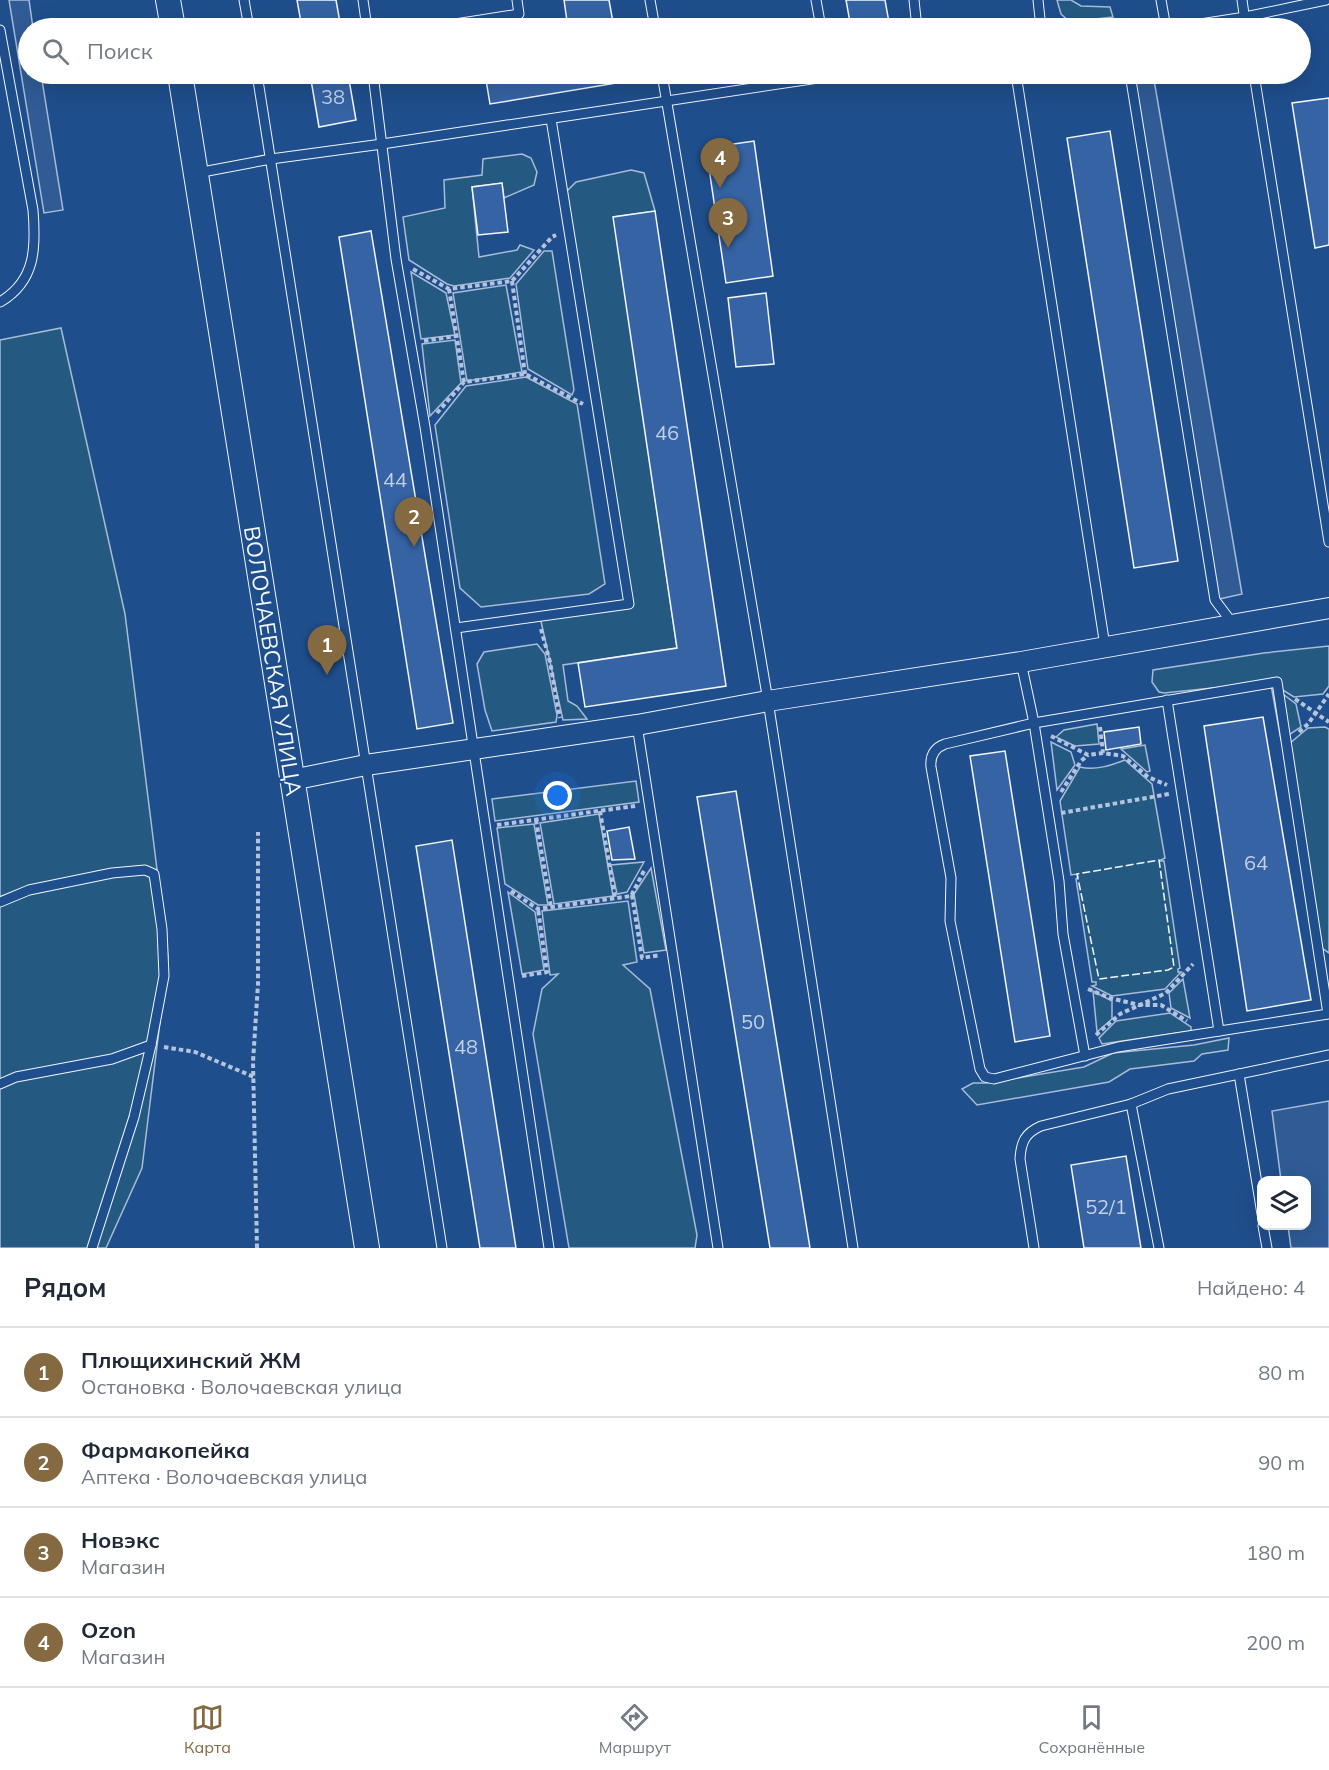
<!DOCTYPE html>
<html lang="ru">
<head>
<meta charset="utf-8">
<style>
	:root { --surface:#fff; --page:#f6f6f7; --text:#1f2937; --muted:#747a83; --line:#e0e1e3; --accent:#846941 }
	body { margin:0; font-family:Mulish,sans-serif; background:var(--page); color:var(--text) }
	.controls { position:absolute; right:18px; bottom:18px; display:grid; overflow:hidden; border-radius:12px; box-shadow:0 6px 24px #0002 }
	.controls button { width:54px; height:54px; display:grid; place-items:center; padding:0; border:0; border-bottom:2px solid var(--line); background:var(--surface); color:var(--text); font:30px sans-serif }
	.you { position:absolute; left:558px; top:796px; width:21px; height:21px; margin:-15px; border:4px solid #fff; border-radius:50%; background:#1a73e8; box-shadow:0 0 0 9px #1a73e833 }
	.badge { display:grid; place-items:center; width:39px; height:39px; border-radius:50%; background:var(--accent); color:#fff; font-size:20px; font-weight:700 }
	.pin { position:absolute; translate:-50% -50px; filter:drop-shadow(0 2px 3px #0008) }
	.pin::after { content:''; position:absolute; top:32px; width:21px; height:18px; background:inherit; clip-path:polygon(0 0,100% 0,50% 100%) }
	.list { margin:0; padding:0; list-style:none }
	h2 { display:flex; justify-content:space-between; align-items:center; height:78px; margin:0; padding:0 24px; font-size:26px }
	h2 small { font-size:20px; font-weight:400; color:var(--muted) }
	.list li { display:grid; grid-template-columns:39px 1fr auto; gap:18px; align-items:center; box-sizing:border-box; height:90px; padding:0 24px; border-top:2px solid var(--line) }
	.list b { display:block; font-size:22px; white-space:nowrap }
	.list p { margin:0; font-size:20px; white-space:nowrap; color:var(--muted) }
	.list em { font-size:20px; font-style:normal; color:var(--muted) }
	.icon { flex:none; width:33px; height:33px; fill:none; stroke:currentColor; stroke-width:2; stroke-linecap:round; stroke-linejoin:round }
	.map { position:relative; flex:none; width:1329px; height:1248px; overflow:hidden }
	.search { position:absolute; background:var(--surface); box-shadow:0 6px 24px #0002; left:18px; right:18px; top:18px; height:66px; display:flex; align-items:center; gap:15px; box-sizing:border-box; padding:0 21px; border-radius:33px; color:var(--muted); font-size:22px }
	.sheet { height:438px; background:var(--surface) }
	nav { display:flex; justify-content:space-around; align-items:center; box-sizing:border-box; height:84px; border-top:2px solid var(--line); background:var(--surface); font-size:16px; color:var(--muted) }
	nav a { display:grid; justify-items:center; gap:3px }
	nav .on { color:var(--accent) }
	.map>svg:first-child { display:block }
	.green { fill:#245a82; stroke:#a8bbd7; stroke-width:1.5 }
	.parking { fill:#305b95; stroke:#a8bbd7; stroke-width:1.5 }
	.building { fill:#3563a3; stroke:#f2f6ff; stroke-width:1.5 }
	.lines { fill:none; stroke-linecap:round; stroke-linejoin:round }
	.service-casing { stroke:#f2f6ff; stroke-width:11 }
	.minor-casing { stroke:#f2f6ff; stroke-width:22 }
	.tertiary-casing { stroke:#f2f6ff; stroke-width:26 }
	.path { stroke:#b3c4dc; stroke-width:4; stroke-dasharray:4.5 3; stroke-linecap:butt }
	.service { stroke:#1f4e8c; stroke-width:9 }
	.minor { stroke:#1f4e8c; stroke-width:20 }
	.tertiary { stroke:#1f4e8c; stroke-width:24 }
	.fence { stroke:#f2f6ff; stroke-width:1.5; stroke-dasharray:8 3; stroke-linecap:butt }
	.labels { text-anchor:middle; stroke-width:4.5; stroke-linejoin:round; paint-order:stroke }
	.number-label { font-size:20px; fill:#c3d1e8 }
	.street-label { font-size:22px; fill:#f2f6ff; stroke:#1f4e8c }
</style>
</head>
<body>
<div class="map">
<svg width="1329" height="1248" viewBox="0 0 1329 1248">
	<rect width="100%" height="100%" fill="#1f4e8c"/>
	<g class="green">
		<path d="M 1057,0 L 1071,0 L 1081,6 L 1110,7 L 1113,17 L 1070,22 L 1061,14 Z"/>
		<path d="M 522,154 L 531,158 L 537,172 L 534,185 L 504,198 L 502,183 L 472,187 L 479,257 L 517,250 L 520,245 L 534,250 L 510,278 L 454,286 L 447,284 L 409,260 L 403,217 L 445,208 L 444,180 L 482,175 L 483,159 Z"/>
		<path d="M 631,170 L 644,173 L 655,211 L 614,217 L 677,648 L 563,665 L 568,701 L 577,706 L 587,719 L 563,720 L 540,617 L 629,603 L 567,191 L 576,182 Z"/>
		<path d="M 544,251 L 552,251 L 574,390 L 572,395 L 528,369 L 516,284 Z"/>
		<path d="M 411,272 L 446,293 L 455,335 L 421,339 Z"/>
		<path d="M 506,285 L 522,372 L 467,381 L 453,293 Z"/>
		<path d="M 61,328 L 125,614 L 168,957 L 142,1168 L 106,1248 L 0,1248 L 0,340 Z"/>
		<path d="M 455,340 L 461,383 L 430,416 L 422,344 Z"/>
		<path d="M 526,377 L 577,404 L 605,584 L 589,594 L 481,607 L 460,588 L 435,425 L 466,386 Z"/>
		<path d="M 537,644 L 545,654 L 557,715 L 556,722 L 492,731 L 485,710 L 477,664 L 484,652 Z"/>
		<path d="M 1329,646 L 1329,686 L 1323,694 L 1294,697 L 1270,682 L 1164,693 L 1159,692 L 1152,682 L 1153,670 L 1264,653 Z"/>
		<path d="M 1271,685 L 1296,704 L 1301,727 L 1281,740 Z"/>
		<path d="M 1097,724 L 1099,744 L 1075,746 L 1056,737 L 1064,730 Z"/>
		<path d="M 1325,727 L 1329,729 L 1329,953 L 1322,948 L 1289,744 L 1308,728 Z"/>
		<path d="M 1051,742 L 1071,752 L 1075,765 L 1057,790 Z"/>
		<path d="M 1145,745 L 1150,771 L 1147,772 L 1121,749 Z"/>
		<path d="M 1125,760 L 1152,784 L 1165,858 L 1159,861 L 1164,861 L 1180,968 L 1178,969 L 1178,972 L 1181,972 L 1165,989 L 1112,996 L 1092,986 L 1096,985 L 1096,982 L 1092,982 L 1076,879 L 1078,877 L 1077,874 L 1071,875 L 1060,801 L 1080,767 C 1095,771 1112,765 1125,760 Z"/>
		<path d="M 636,781 L 639,802 L 495,821 L 492,799 Z"/>
		<path d="M 599,814 L 613,896 L 554,904 L 540,823 Z"/>
		<path d="M 534,824 L 548,905 L 538,905 L 505,884 L 497,828 Z"/>
		<path d="M 644,862 L 627,892 L 617,894 L 611,865 Z"/>
		<path d="M 651,868 L 666,950 L 644,953 L 634,894 Z"/>
		<path d="M 508,892 L 535,912 L 544,970 L 522,974 Z"/>
		<path d="M 628,901 L 637,962 L 623,965 L 650,989 L 697,1235 L 695,1248 L 569,1248 L 533,1034 L 542,989 L 558,974 L 550,975 L 542,911 Z"/>
		<path d="M 1183,979 L 1190,1018 L 1171,1008 L 1169,993 Z"/>
		<path d="M 1093,991 L 1112,1001 L 1112,1019 L 1097,1032 Z"/>
		<path d="M 1170,1013 L 1191,1027 L 1191,1031 L 1102,1044 L 1099,1038 L 1116,1021 Z"/>
		<path d="M 1229,1038 L 1228,1050 L 1202,1054 L 1194,1061 L 1130,1069 L 1109,1082 L 977,1105 L 962,1089 L 973,1083 L 987,1083 L 1084,1067 L 1113,1053 L 1194,1045 Z"/>
	</g>
	<g class="parking">
		<path d="M 9,0 L 29,0 L 33,28 L 28,28 L 28,74 L 41,74 L 63,210 L 44,213 Z"/>
		<path d="M 1130,74 L 1153,74 L 1242,594 L 1215,600 Z"/>
		<path d="M 1329,1101 L 1329,1248 L 1291,1248 L 1288,1226 L 1306,1226 L 1306,1180 L 1281,1180 L 1272,1111 Z"/>
	</g>
	<g class="building">
		<path d="M 297,0 L 336,0 L 341,28 L 302,28 Z"/>
		<path d="M 564,0 L 609,0 L 614,28 L 568,28 Z"/>
		<path d="M 846,0 L 885,0 L 890,28 L 851,28 Z"/>
		<path d="M 310,74 L 348,74 L 356,120 L 319,127 Z"/>
		<path d="M 485,74 L 622,74 L 623,82 L 490,104 Z"/>
		<path d="M 1329,98 L 1329,245 L 1315,248 L 1292,103 Z"/>
		<path d="M 1110,131 L 1178,561 L 1134,568 L 1067,138 Z"/>
		<path d="M 754,141 L 773,276 L 726,283 L 706,148 Z"/>
		<path d="M 502,183 L 508,232 L 478,235 L 472,187 Z"/>
		<path d="M 655,211 L 726,686 L 585,707 L 578,663 L 677,648 L 613,217 Z"/>
		<path d="M 371,231 L 453,723 L 417,729 L 339,237 Z"/>
		<path d="M 766,293 L 774,364 L 736,367 L 728,298 Z"/>
		<path d="M 1263,717 L 1311,1000 L 1247,1011 L 1204,726 Z"/>
		<path d="M 1139,727 L 1141,744 L 1106,750 L 1104,732 Z"/>
		<path d="M 1005,751 L 1050,1036 L 1015,1042 L 970,756 Z"/>
		<path d="M 736,791 L 810,1248 L 770,1248 L 697,797 Z"/>
		<path d="M 629,827 L 635,859 L 612,860 L 607,831 Z"/>
		<path d="M 452,840 L 516,1248 L 480,1248 L 416,846 Z"/>
		<path d="M 1126,1156 L 1141,1248 L 1084,1248 L 1071,1165 Z"/>
	</g>
	<g class="lines">
		<defs>
			<g id="service">
				<path d="M 244,0 L 249,28"/>
				<path d="M 363,0 L 367,28"/>
				<path d="M 650,0 L 655,28"/>
				<path d="M 816,0 L 821,28"/>
				<path d="M 914,0 L 917,28"/>
				<path d="M 1038,0 L 1041,28"/>
				<path d="M 1161,0 L 1166,28"/>
				<path d="M 1242,0 L 1246,28"/>
				<path d="M 430,28 L 519,14 L 517,0"/>
				<path d="M 1175,28 L 1245,17 L 1326,0"/>
				<path d="M 0,30 L 33,210 C 36,247 36,281 0,302"/>
				<path d="M 257,74 L 442,1248"/>
				<path d="M 373,74 L 396,259 L 425,427 L 549,1248"/>
				<path d="M 662,74 L 768,701 L 853,1248"/>
				<path d="M 1016,74 L 1105,646"/>
				<path d="M 1130,74 L 1215,600 L 1233,624"/>
				<path d="M 1254,74 L 1329,542"/>
				<path d="M 197,173 L 271,159 L 382,144 L 845,74"/>
				<path d="M 456,628 L 629,604 L 551,119"/>
				<path d="M 1021,662 L 1034,723 L 1059,881 L 1063,934 L 1085,1056"/>
				<path d="M 1167,700 L 1219,1031"/>
				<path d="M 637,725 L 718,1248"/>
				<path d="M 0,902 L 29,890 L 112,873 L 145,870 L 154,874 L 162,929 L 164,976 L 151,1045 L 134,1117 L 92,1248"/>
				<path d="M 1328,1014 L 1277,682 L 1034,723 L 945,744 C 934,748 930,756 931,767 L 951,878 L 950,921 L 980,1069 L 985,1077 L 994,1079 L 1118,1047 L 1328,1014 L 1329,1014"/>
				<path d="M 1239,1074 L 1262,1214"/>
				<path d="M 0,1084 L 16,1077 L 112,1059 L 151,1045"/>
				<path d="M 1131,1104 L 1159,1248"/>
				<path d="M 1263,1226 L 1267,1248"/>
				<path d="M 1034,1248 L 1020,1159 C 1021,1142 1025,1133 1041,1126 L 1131,1104 L 1168,1089 L 1329,1055"/>
			</g>
			<path id="minor" d="M 292,780 L 366,765 L 637,725 L 768,701 L 1021,662 L 1329,608"/>
			<g id="tertiary">
				<path d="M 168,0 L 173,28"/>
				<path d="M 180,74 L 367,1248"/>
			</g>
		</defs>
		<use href="#service" class="service-casing"/>
		<use href="#minor" class="minor-casing"/>
		<use href="#tertiary" class="tertiary-casing"/>
		<g class="path">
			<path d="M 413,269 L 449,289 L 512,281 L 552,237 L 556,235"/>
			<path d="M 512,281 L 525,374"/>
			<path d="M 449,289 L 464,382 L 525,374 L 583,404"/>
			<path d="M 424,341 L 456,336"/>
			<path d="M 437,413 L 464,382"/>
			<path d="M 541,629 L 550,662 L 560,718"/>
			<path d="M 1295,699 L 1329,722"/>
			<path d="M 1100,727 L 1103,753"/>
			<path d="M 1299,732 L 1308,724 L 1329,694"/>
			<path d="M 1051,736 L 1088,755 L 1103,753 L 1123,756 L 1148,777 L 1167,785"/>
			<path d="M 1061,792 L 1081,761 L 1088,755"/>
			<path d="M 600,811 L 615,898"/>
			<path d="M 1061,813 L 1169,794"/>
			<path d="M 536,820 L 551,907"/>
			<path d="M 497,825 L 635,806"/>
			<path d="M 511,891 L 538,909 L 631,896 L 644,871"/>
			<path d="M 632,895 L 642,958 L 660,955"/>
			<path d="M 522,976 L 547,972 L 538,909"/>
			<path d="M 1088,989 L 1110,998 L 1139,1005 L 1161,1005 L 1187,1021"/>
			<path d="M 1096,1035 L 1120,1014 L 1166,993 L 1193,964"/>
			<path d="M 164,1047 L 195,1052 L 254,1077"/>
			<path d="M 257,1248 L 253,1062 L 258,984 L 258,832"/>
		</g>
		<use href="#service" class="service"/>
		<use href="#minor" class="minor"/>
		<use href="#tertiary" class="tertiary"/>
		<path class="fence" d="M 1159,860 L 1174,967 L 1168,970 L 1099,979 L 1077,874 Z"/>
	</g>
	<g class="labels">
		<g class="number-label">
			<text x="333" y="104">38</text>
			<text x="667" y="440">46</text>
			<text x="395" y="487">44</text>
			<text x="1256" y="870">64</text>
			<text x="753" y="1029">50</text>
			<text x="466" y="1054">48</text>
			<text x="1106" y="1214">52/1</text>
		</g>
		<g class="street-label">
			<text transform="translate(273 661) rotate(81)" y="8">ВОЛОЧАЕВСКАЯ УЛИЦА</text>
		</g>
	</g>
</svg>
<div class="controls">
<button><svg class="icon" aria-label="layers" viewBox="0 0 24 24"><path d="M12 4l9 5-9 5-9-5zM3 14l9 5 9-5"/></svg></button>
</div>
<div class="you"></div>
<div class="pin badge" style="left:327px;top:675px">1</div>
<div class="pin badge" style="left:414px;top:547px">2</div>
<div class="pin badge" style="left:728px;top:248px">3</div>
<div class="pin badge" style="left:720px;top:188px">4</div>
<div class="search"><svg class="icon" aria-label="search" viewBox="0 0 24 24"><circle cx="10" cy="10" r="6"/><path d="M15 15l6 6"/></svg>Поиск</div>
</div>
<section class="sheet">
<h2>Рядом<small>Найдено: 4</small></h2>
<ul class="list">
<li><span class="badge">1</span><div><b>Плющихинский ЖМ</b><p>Остановка · Волочаевская улица</p></div><em>80 m</em></li>
<li><span class="badge">2</span><div><b>Фармакопейка</b><p>Аптека · Волочаевская улица</p></div><em>90 m</em></li>
<li><span class="badge">3</span><div><b>Новэкс</b><p>Магазин</p></div><em>180 m</em></li>
<li><span class="badge">4</span><div><b>Ozon</b><p>Магазин</p></div><em>200 m</em></li>
</ul>
</section>
<nav>
<a class="on"><svg class="icon" aria-label="map" viewBox="0 0 24 24"><path d="M3 6l6-2 6 2 6-2v14l-6 2-6-2-6 2zM9 4v14M15 6v14"/></svg>Карта</a>
<a><svg class="icon" aria-label="directions" viewBox="0 0 24 24"><path d="M12 3l9 9-9 9-9-9zM9 14v-3h6M13 9l2 2-2 2"/></svg>Маршрут</a>
<a><svg class="icon" aria-label="saved" viewBox="0 0 24 24"><path d="M7 4h10v16l-5-4-5 4z"/></svg>Сохранённые</a>
</nav>
</body>
</html>
